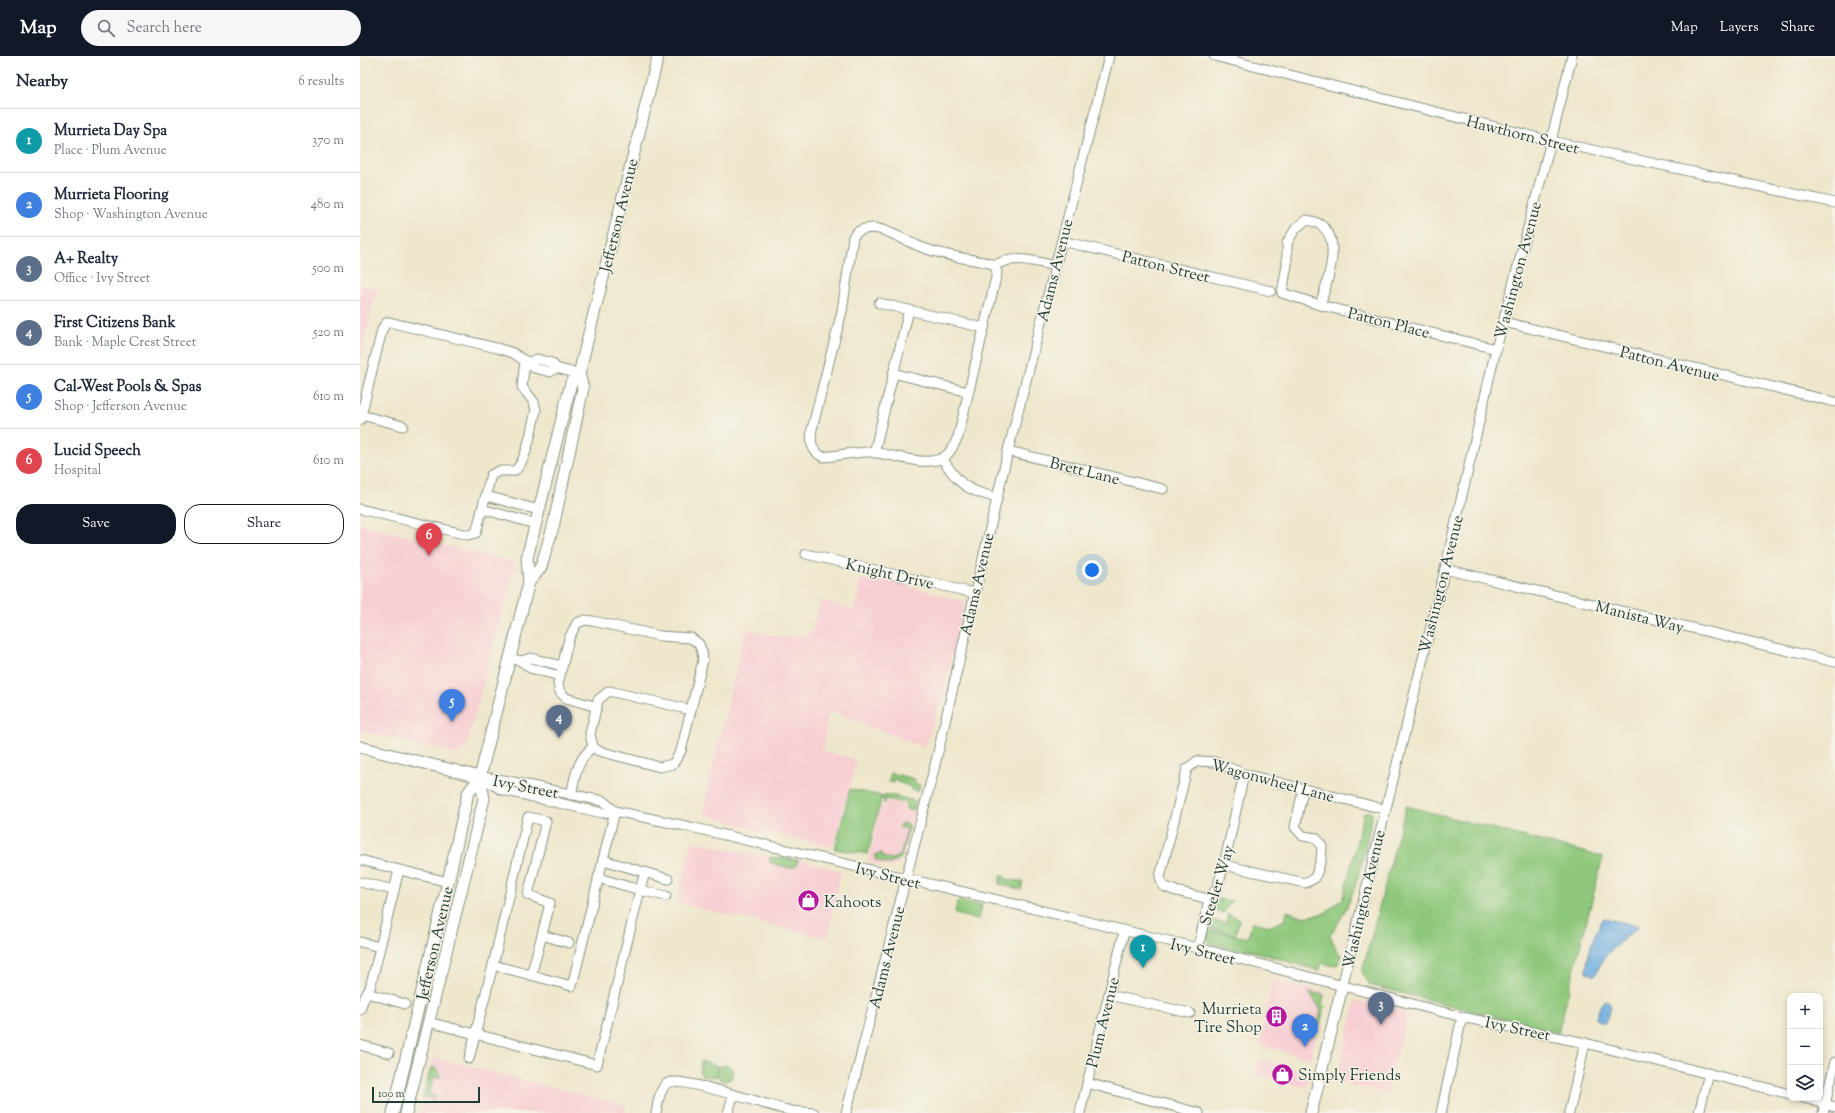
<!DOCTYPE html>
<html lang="en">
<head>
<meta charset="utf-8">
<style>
	:root { --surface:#fff; --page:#f6f6f7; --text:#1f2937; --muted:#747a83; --line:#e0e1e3; --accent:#111827 }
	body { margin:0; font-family:"Sorts Mill Goudy",serif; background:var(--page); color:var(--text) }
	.controls { position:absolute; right:12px; bottom:12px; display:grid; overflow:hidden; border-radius:8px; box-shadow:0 2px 6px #0003 }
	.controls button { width:36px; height:36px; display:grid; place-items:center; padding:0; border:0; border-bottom:1px solid var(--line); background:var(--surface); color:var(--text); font:20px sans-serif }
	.scale { position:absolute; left:12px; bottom:10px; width:108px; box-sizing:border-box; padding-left:4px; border:2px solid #1f3d34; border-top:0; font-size:11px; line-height:14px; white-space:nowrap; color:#1f3d34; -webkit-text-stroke:3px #f7f3e8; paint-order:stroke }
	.you { position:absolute; left:732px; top:514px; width:14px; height:14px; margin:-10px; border:3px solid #fff; border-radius:50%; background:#1a73e8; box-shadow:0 0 0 6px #1a73e833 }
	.badge { display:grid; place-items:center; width:26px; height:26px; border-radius:50%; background:var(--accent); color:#fff; font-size:13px; font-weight:700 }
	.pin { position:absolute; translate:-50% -33px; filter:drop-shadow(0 1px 2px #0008) }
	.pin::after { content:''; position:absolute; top:21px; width:14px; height:12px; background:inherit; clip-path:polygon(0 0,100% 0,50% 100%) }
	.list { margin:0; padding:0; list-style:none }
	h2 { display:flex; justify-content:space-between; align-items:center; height:52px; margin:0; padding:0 16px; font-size:17px }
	h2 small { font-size:13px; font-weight:400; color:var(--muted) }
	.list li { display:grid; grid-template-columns:26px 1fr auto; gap:12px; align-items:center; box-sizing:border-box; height:64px; padding:0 16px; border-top:1px solid var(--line) }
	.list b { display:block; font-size:15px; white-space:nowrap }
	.list p { margin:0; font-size:13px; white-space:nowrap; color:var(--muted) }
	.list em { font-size:13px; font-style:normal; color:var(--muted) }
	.actions { display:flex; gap:8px; padding:12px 16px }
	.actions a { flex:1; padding:9px 0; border:1px solid var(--accent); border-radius:16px; text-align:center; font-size:14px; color:var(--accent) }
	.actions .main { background:var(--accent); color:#fff }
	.icon { flex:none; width:22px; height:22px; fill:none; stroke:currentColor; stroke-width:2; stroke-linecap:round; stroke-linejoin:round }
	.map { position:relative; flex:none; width:1475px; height:1057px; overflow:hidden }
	header { display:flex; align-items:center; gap:24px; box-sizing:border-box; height:56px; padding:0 20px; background:var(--accent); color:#fff }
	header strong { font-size:19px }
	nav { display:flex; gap:22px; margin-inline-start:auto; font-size:14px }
	.search { width:280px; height:36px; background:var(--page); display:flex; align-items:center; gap:10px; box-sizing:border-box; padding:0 14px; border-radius:22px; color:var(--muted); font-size:15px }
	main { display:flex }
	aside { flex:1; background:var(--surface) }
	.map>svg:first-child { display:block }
	.built { fill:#f7cfd3 }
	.green { fill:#8fc87c; stroke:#578258 }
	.water { fill:#6eade1; stroke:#46758a }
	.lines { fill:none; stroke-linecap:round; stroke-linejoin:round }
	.minor-casing { stroke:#869280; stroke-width:11 }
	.major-casing { stroke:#869280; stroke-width:13 }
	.minor { stroke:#fff; stroke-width:9 }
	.major { stroke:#fff; stroke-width:11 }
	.labels { text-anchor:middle; stroke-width:3; stroke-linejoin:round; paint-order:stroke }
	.street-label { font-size:16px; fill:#1f3d34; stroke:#f7f3e8 }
	.poi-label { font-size:16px; fill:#1f3d34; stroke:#f7f3e8; text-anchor:start }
</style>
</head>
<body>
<header>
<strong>Map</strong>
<div class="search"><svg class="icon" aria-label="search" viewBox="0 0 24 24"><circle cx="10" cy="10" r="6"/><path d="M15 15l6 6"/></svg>Search here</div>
<nav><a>Map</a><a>Layers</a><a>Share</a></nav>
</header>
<main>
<aside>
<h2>Nearby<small>6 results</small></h2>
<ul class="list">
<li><span class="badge" style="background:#0f9aa8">1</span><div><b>Murrieta Day Spa</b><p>Place · Plum Avenue</p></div><em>370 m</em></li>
<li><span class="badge" style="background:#3f7fe0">2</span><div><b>Murrieta Flooring</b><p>Shop · Washington Avenue</p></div><em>480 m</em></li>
<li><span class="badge" style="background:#5c6f8a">3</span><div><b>A+ Realty</b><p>Office · Ivy Street</p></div><em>500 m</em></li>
<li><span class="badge" style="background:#5c6f8a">4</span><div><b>First Citizens Bank</b><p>Bank · Maple Crest Street</p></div><em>520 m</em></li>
<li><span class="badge" style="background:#3f7fe0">5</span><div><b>Cal-West Pools &amp; Spas</b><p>Shop · Jefferson Avenue</p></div><em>610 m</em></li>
<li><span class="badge" style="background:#e0444e">6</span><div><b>Lucid Speech</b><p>Hospital</p></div><em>610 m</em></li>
</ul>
<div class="actions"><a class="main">Save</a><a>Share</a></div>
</aside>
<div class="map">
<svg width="1475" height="1057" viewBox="0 0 1475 1057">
	<rect width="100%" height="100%" fill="#f7f3e8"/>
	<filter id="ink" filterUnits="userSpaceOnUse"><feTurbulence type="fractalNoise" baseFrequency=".025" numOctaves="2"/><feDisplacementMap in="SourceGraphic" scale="8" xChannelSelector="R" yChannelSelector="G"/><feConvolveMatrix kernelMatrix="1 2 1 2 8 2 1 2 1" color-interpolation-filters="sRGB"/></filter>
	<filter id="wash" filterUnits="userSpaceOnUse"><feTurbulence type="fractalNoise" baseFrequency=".012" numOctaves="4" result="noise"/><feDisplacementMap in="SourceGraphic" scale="16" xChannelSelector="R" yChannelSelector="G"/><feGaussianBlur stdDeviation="0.9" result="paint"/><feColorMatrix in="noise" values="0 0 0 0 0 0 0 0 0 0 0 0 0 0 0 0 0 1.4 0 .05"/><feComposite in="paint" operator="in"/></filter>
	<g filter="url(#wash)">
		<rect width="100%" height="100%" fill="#eee7cc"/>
		<g class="built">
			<path d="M 0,229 L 16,233 L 0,305 Z"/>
			<path d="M 0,468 L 155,507 L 106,692 L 97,698 L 0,675 Z"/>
			<path d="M 500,524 L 533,526 L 605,546 L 582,641 L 565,692 L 469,654 L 463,695 L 497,704 L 473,791 L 395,774 L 344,758 L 347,732 L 386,573 L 424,582 L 442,580 L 451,577 L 461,544 L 494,554 Z"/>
			<path d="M 527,745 L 543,748 L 544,754 L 555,757 L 538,808 L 531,811 L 508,806 L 521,750 L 525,751 Z"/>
			<path d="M 332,785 L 395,799 L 436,803 L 481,815 L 467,882 L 316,847 Z"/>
			<path d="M 912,924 L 965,936 L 951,1003 L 900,989 Z"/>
			<path d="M 996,944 L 1048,956 L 1026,1037 L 976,1025 Z"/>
			<path d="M 73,1001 L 267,1050 L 265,1057 L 60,1057 Z"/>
			<path d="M 900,1003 L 949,1017 L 946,1032 L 896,1019 Z"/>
		</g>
		<g class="green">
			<path d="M 531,717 L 554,723 L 556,728 L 560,729 L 558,736 L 551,734 L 551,731 L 538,726 L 538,724 L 534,723 L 533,727 L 528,726 Z"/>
			<path d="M 490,733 L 521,740 L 521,743 L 522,740 L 525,741 L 525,738 L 556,745 L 553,755 L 546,753 L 546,747 L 526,743 L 524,748 L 524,744 L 521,743 L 508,798 L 475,793 Z"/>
			<path d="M 1046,750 L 1243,801 L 1198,977 L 1010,929 L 1002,916 Z"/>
			<path d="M 1009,755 L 1013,758 C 1003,800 997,844 970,879 L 978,897 L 982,899 L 979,907 L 974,910 L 962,907 L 959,915 L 887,893 L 882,896 L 848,887 L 847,882 L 849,874 L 888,882 L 892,866 L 911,870 L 925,864 L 927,855 L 945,861 L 965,857 L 983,842 L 1004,757 Z"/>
			<path d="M 543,767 L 549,769 L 541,802 L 530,808 L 518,805 L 515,803 L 516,798 L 521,797 L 523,801 L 532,803 L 541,798 L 547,773 L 539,771 L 540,768 Z"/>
			<path d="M 410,801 L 438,804 L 436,810 L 430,812 L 411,807 L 410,806 Z"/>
			<path d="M 641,819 L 644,820 L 643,822 L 663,826 L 661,834 L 639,828 Z"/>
			<path d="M 858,843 L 872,845 L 863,857 L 856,854 L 853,855 L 855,846 Z"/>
			<path d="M 599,844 L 622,849 L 619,864 L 595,858 L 597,846 Z"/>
			<path d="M 868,858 L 880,863 L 875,879 L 850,872 L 852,864 L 865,867 Z"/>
			<path d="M 949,936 L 964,939 L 962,949 L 965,950 L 960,969 L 958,967 L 961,954 Z"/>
			<path d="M 341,1005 L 357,1010 L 356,1021 L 342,1020 L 339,1015 L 341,1011 Z"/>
			<circle cx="365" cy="1017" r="8"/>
			<path d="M 71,1011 C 77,1012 79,1016 80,1022 L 74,1021 L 69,1039 L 75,1040 L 74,1043 L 63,1041 Z"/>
		</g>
		<g class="water">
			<path d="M 1244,862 L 1279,870 C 1258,890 1248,890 1235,920 L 1226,917 C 1227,899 1233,877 1244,862 Z"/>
			<path d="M 1245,944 L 1249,946 L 1251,952 L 1245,967 C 1241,967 1238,966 1236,962 L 1241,948 Z"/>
		</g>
	</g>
	<g filter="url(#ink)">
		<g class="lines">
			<defs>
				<g id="minor">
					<path d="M 854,0 L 1191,85 L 1475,147"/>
					<path d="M 513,172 C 530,174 541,183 556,189 C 574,197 596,201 614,204 C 622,206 628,206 635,209 L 637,217 L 598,381 C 594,388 591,397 584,401 C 567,412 531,398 512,396 C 496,395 479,400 463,401 C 451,395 450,386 452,373 L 482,255 L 493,181 C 498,173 504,173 513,172 Z"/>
					<path d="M 702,185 L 911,235"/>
					<path d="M 635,209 C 656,199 674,205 695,210"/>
					<path d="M 519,247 L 624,272"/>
					<path d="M 960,249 C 968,224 989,169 946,164 L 936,172 L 927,187 L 927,209 L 922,237 L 960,249 L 1136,293"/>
					<path d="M 1144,266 L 1475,346"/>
					<path d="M 170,306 L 174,312 L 190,316 L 196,312"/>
					<path d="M 533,317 L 608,336"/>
					<path d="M 1,359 L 43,370"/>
					<path d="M 0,364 L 22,274 L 26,267 L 29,266 L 137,292 L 153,297 L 165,305 L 170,306 L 177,303 L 192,307 L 196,312 L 219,318"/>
					<path d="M 648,395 L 803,433"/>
					<path d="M 514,397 L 549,254"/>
					<path d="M 582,402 C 599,429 606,434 637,442"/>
					<path d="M 126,440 L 179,454"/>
					<path d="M 0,453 L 108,479 L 116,477 L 131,419 L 139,415 L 154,415 C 167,407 172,369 176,354 L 174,346 L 162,331 L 165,305"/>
					<path d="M 122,453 L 176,468"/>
					<path d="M 446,498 L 614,537"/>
					<path d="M 1085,513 L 1475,606"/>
					<path d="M 150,602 L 161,605 L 170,612 L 200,620"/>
					<path d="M 161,605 L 171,602 L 202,610"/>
					<path d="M 233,691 L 239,695 L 300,711 L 313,708 L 321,695 L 343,604 L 342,596 L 339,588 L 331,582 L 300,580 L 233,565 L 225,564 L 217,567 L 209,582 L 198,628 L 200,636 L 206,642 L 237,651"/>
					<path d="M 233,691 L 230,678 L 238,644 L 249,635 L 331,654"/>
					<path d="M 120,721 L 142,734 L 242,757 L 255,755 L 335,772 L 838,892 L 1102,961 L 1225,987 L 1430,1038"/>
					<path d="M 123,721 L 143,724 L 243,745 L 255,755"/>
					<path d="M 211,739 C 215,721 217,703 233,691"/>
					<path d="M 0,804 L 88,826"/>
					<path d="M 243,804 L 308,823"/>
					<path d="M 864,809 L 945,827 L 955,822 L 961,804 L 962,790 L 956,782 L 943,780 L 935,771 L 943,734"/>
					<path d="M 285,816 L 280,834 L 306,840"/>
					<path d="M 0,826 L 34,834"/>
					<path d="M 849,843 L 816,835 L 803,830 L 800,821 L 827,713 L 837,705 L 855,706 L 884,718 L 1024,753"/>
					<path d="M 0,886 L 20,891"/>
					<path d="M 209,887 L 182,879 L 190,847 L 168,839 L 186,765 L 168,761 L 133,909 L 212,930 L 255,755"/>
					<path d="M 838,892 L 849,843 L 857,832 L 864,809 L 884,718"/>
					<path d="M 171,919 L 182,879"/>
					<path d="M 982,931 L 1085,513 L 1136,293 L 1191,85 L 1212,0"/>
					<path d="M 7,937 L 45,948"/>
					<path d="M 749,939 L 830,957"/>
					<path d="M 0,954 L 2,947 L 10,932 L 39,814"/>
					<path d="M 68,966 L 237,1009 L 280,834 L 238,822"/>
					<path d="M 0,989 L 29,997"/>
					<path d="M 109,1003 L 133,909"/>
					<path d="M 727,1027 L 839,1057"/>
					<path d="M 1444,1042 L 1475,1051"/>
					<path d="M 296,1057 C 298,1048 299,1032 308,1027 C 322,1020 411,1051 432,1055 C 440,1056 447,1056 454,1057"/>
					<path d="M 368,1057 L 373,1040"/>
					<path d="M 486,1057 L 575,709 L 648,395 L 749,0"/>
					<path d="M 720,1057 L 764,876"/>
					<path d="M 1081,1057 L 1102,961"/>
					<path d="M 1209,1057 L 1225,987"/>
					<path d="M 1339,1057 L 1349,1017"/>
					<path d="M 1463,1057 L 1475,1006"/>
				</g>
				<g id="major">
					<path d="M 169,526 L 181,511 L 193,471 L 223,332 L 219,318"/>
					<path d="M 0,691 L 120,721"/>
					<path d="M 33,1057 L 88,826 L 108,737 L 120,721 L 169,526 L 167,502 L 211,327 L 219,318 L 298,0"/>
					<path d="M 46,1057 L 124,743 L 120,721"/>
					<path d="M 951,1057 L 982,931"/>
				</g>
			</defs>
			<use href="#minor" class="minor-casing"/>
			<use href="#major" class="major-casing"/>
			<use href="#minor" class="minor"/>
			<use href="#major" class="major"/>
		</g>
	</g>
	<defs>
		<symbol id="shop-disc" viewBox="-11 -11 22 22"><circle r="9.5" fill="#b5179e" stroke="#f7f3e8"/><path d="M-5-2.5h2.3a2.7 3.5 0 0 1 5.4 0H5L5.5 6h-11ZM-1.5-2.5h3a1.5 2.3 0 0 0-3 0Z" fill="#fff"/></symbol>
		<symbol id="building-disc" viewBox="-11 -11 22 22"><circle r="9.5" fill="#b5179e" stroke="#f7f3e8"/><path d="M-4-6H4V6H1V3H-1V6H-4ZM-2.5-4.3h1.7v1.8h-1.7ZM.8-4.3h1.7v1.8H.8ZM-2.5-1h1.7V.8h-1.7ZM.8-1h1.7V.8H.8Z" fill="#fff"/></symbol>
	</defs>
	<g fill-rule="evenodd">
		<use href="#shop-disc" x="436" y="832" width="25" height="25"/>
		<use href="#building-disc" x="904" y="948" width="25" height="25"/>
		<use href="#shop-disc" x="910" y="1006" width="25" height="25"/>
	</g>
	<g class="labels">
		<g class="street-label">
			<text transform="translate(1163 78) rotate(14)" y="6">Hawthorn Street</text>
			<text transform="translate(258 159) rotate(-76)" y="6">Jefferson Avenue</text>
			<text transform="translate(806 210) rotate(14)" y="6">Patton Street</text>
			<text transform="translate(694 214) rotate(-76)" y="6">Adams Avenue</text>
			<text transform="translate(1157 214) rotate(-75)" y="6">Washington Avenue</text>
			<text transform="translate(1029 266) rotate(14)" y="6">Patton Place</text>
			<text transform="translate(1310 307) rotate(14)" y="6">Patton Avenue</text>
			<text transform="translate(725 414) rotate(14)" y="6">Brett Lane</text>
			<text transform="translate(530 517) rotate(13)" y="6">Knight Drive</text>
			<text transform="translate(616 528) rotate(-77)" y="6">Adams Avenue</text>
			<text transform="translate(1080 528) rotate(-76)" y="6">Washington Avenue</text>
			<text transform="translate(1280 560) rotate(14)" y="6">Manista Way</text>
			<text transform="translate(913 724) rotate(15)" y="6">Wagonwheel Lane</text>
			<text transform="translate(166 730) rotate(11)" y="6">Ivy Street</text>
			<text transform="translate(528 819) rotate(14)" y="6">Ivy Street</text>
			<text transform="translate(856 829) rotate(-73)" y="6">Steeler Way</text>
			<text transform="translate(1003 843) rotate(-77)" y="6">Washington Avenue</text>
			<text transform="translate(74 887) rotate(-77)" y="6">Jefferson Avenue</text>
			<text transform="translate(843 895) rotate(14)" y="6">Ivy Street</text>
			<text transform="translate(526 901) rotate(-76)" y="6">Adams Avenue</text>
			<text transform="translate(742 966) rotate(-76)" y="6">Plum Avenue</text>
			<text transform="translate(1158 972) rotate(12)" y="6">Ivy Street</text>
		</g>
		<g class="poi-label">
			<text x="464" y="851">Kahoots</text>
			<text x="902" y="958" text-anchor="end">Murrieta<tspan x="902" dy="18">Tire Shop</tspan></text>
			<text x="938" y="1024">Simply Friends</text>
		</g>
	</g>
</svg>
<div class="controls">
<button>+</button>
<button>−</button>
<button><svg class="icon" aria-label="layers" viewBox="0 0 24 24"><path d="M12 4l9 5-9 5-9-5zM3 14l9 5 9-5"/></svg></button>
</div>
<div class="scale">100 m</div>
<div class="you"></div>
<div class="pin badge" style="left:783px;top:912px;background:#0f9aa8">1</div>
<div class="pin badge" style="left:945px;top:991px;background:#3f7fe0">2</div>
<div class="pin badge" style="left:1021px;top:969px;background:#5c6f8a">3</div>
<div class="pin badge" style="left:199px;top:682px;background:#5c6f8a">4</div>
<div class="pin badge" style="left:92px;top:666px;background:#3f7fe0">5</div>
<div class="pin badge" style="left:69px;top:500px;background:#e0444e">6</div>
</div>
</main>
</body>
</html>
